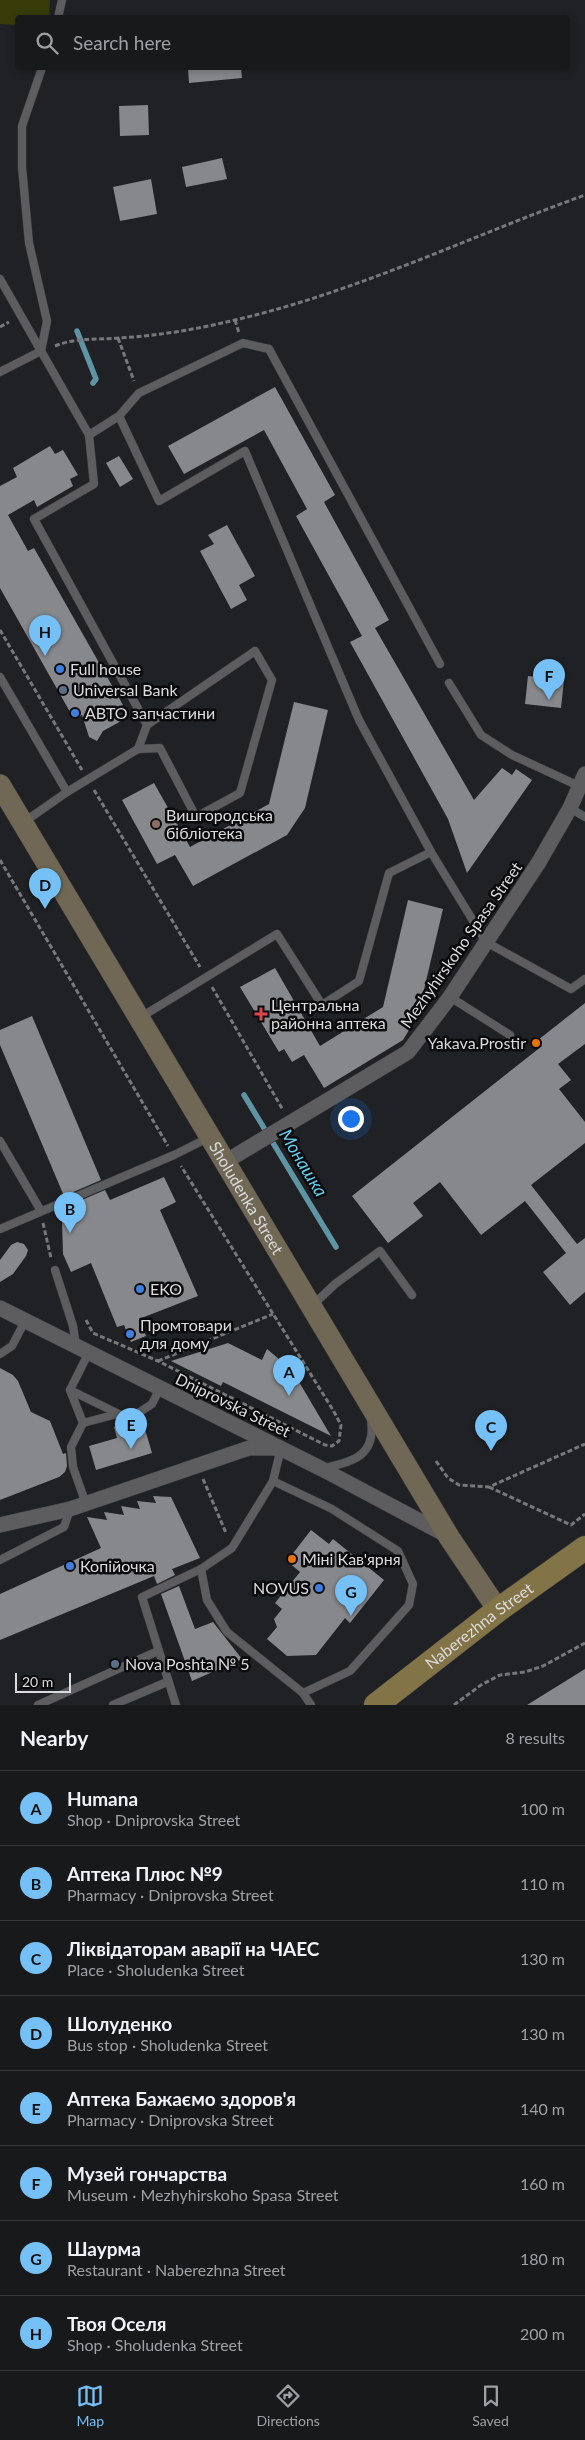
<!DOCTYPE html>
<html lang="en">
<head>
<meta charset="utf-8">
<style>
	:root { --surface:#18191b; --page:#252628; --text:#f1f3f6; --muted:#9fa0a3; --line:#36383a; --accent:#75c0f6 }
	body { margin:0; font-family:Lato,sans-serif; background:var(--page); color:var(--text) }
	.scale { position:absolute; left:15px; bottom:12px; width:56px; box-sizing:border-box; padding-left:5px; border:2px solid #dbdbdd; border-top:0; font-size:14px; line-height:18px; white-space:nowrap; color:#dbdbdd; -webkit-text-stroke:4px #0a0a0c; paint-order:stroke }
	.you { position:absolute; left:350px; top:1118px; width:18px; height:18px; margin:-12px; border:4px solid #fff; border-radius:50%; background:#1a73e8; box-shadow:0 0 0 8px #1a73e833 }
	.badge { display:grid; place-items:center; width:32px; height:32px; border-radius:50%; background:var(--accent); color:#111; font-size:16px; font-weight:700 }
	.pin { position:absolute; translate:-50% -41px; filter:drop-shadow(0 1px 2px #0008) }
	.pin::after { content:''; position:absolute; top:26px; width:18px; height:15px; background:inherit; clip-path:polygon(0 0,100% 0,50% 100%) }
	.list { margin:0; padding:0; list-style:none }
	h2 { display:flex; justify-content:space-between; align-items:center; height:65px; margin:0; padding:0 20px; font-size:21px }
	h2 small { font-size:16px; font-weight:400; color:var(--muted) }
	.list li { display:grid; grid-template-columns:32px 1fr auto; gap:15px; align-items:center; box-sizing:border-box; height:75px; padding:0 20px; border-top:1px solid var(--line) }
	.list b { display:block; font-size:19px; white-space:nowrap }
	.list p { margin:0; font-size:16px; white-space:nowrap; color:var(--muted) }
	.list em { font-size:16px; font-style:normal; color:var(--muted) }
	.icon { flex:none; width:28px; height:28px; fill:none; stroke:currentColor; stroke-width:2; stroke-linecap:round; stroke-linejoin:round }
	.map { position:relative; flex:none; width:585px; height:1705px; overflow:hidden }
	.search { position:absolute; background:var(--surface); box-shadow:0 2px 8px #0003; left:15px; right:15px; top:15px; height:55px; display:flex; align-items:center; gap:12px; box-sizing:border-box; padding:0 18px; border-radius:5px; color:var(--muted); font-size:19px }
	.sheet { height:665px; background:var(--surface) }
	nav { display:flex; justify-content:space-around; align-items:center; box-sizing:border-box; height:70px; border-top:1px solid var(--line); background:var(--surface); font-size:14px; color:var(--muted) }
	nav a { display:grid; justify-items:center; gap:2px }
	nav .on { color:var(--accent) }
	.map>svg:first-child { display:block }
	.green { fill:#383c09 }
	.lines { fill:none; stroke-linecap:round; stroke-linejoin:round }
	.stream { stroke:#5f94a4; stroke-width:5.5 }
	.building { fill:#87888b }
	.lane-casing { stroke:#3c3c3f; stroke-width:9 }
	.street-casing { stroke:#3c3c3f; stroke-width:16 }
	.secondary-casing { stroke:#3c3c3f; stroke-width:22 }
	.primary-casing { stroke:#3c3c3f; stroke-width:25 }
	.path { stroke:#77787a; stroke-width:3; stroke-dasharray:5 2.5; stroke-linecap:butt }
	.lane { stroke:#5d5d60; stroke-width:8 }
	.street { stroke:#5d5d60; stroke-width:15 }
	.secondary { stroke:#706854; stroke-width:21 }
	.primary { stroke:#837447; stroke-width:24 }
	.shop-dot { fill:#3f7fe0; stroke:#0a0a0c; stroke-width:2 }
	.service-dot { fill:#5c6f8a; stroke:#0a0a0c; stroke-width:2 }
	.education-dot { fill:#8d6e63; stroke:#0a0a0c; stroke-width:2 }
	.health-dot { fill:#e0444e; stroke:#0a0a0c; stroke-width:2 }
	.food-dot { fill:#e8710a; stroke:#0a0a0c; stroke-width:2 }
	.labels { text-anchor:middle; stroke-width:5; stroke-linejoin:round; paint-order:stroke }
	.poi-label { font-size:16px; fill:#dbdbdd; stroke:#0a0a0c; text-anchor:start }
	.street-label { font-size:16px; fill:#dbdbdd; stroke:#0a0a0c }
	.water-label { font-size:18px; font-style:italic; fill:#61cef0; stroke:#0a0a0c }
</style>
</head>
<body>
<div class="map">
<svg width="585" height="1705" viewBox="0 0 585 1705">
	<rect width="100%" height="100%" fill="#202124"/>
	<path class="green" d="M 0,0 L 50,0 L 49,17 L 18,18 L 17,25 L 0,24 Z"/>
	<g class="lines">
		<g class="stream">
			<path d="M 77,331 L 96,379 L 93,383"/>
			<path d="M 244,1095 L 336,1247"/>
		</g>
	</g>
	<g class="building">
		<path d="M 188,68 L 241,68 L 242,78 L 189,83 Z"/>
		<path d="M 148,105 L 149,135 L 120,136 L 119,106 Z"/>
		<path d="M 222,158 L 227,179 L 186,187 L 182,167 Z"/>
		<path d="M 151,179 L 157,214 L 120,221 L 113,187 Z"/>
		<path d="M 275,387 L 335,495 L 324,502 L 389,620 L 375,628 L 474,800 L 502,768 L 512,775 L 516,769 L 532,780 L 467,873 L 448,819 L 350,642 L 362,636 L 296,516 L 307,509 L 264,430 L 184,474 L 168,446 Z"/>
		<path d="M 50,446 L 55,454 L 63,450 L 78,475 L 70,479 L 73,486 L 37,507 L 34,500 L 8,515 L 28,551 L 34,548 L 123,705 L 117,708 L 123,720 L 103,731 L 97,741 L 89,737 L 82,715 L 74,719 L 0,588 L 0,486 L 17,477 L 13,468 Z"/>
		<path d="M 119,456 L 133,479 L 120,487 L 106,463 Z"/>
		<path d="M 227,525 L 255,576 L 239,585 L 247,600 L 231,609 L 200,551 L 214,544 L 208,535 Z"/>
		<path d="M 528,676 L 564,680 L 561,708 L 525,704 Z"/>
		<path d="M 294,702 L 328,710 L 305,808 L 287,835 L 193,886 L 175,855 L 157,864 L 122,800 L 154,783 L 190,847 L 269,804 Z"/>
		<path d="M 408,900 L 443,909 L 418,1015 L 403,1040 L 324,1088 L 304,1055 L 292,1062 L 284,1049 L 279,1052 L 240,987 L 275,968 L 320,1046 L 383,1007 Z"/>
		<path d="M 585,1003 L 585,1044 L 558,1064 L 571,1080 L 559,1089 L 585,1122 L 585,1143 L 531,1185 L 577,1244 L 585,1238 L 585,1292 L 570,1305 L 543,1272 L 566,1253 L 525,1201 L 481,1235 L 440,1182 L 413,1203 L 423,1216 L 388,1243 L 352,1196 L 542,1046 L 538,1040 Z"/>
		<path d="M 32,1016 L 101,1180 L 64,1196 L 0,1045 L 0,1030 Z"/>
		<path d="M 164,1177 L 176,1202 L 160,1210 L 198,1296 L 139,1319 L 146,1336 L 131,1342 L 124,1325 L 117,1327 L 91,1263 L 71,1272 L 63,1254 L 62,1220 L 72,1216 L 68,1206 L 105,1190 L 110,1200 Z"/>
		<path d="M 17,1242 L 24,1244 L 28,1250 L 26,1256 L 13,1274 L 0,1282 L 0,1260 L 11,1245 Z"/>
		<path d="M 228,1343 L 262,1360 L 267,1349 L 292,1370 L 331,1436 L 223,1382 L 221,1386 L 171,1361 Z"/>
		<path d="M 0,1368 L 13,1375 L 18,1381 L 31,1412 L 50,1421 L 63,1454 L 66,1453 L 67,1466 L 65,1472 L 59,1477 L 0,1500 Z"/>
		<path d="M 142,1419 L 152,1453 L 96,1470 L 89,1446 L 117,1438 L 114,1427 L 125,1423 L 130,1425 Z"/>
		<path d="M 153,1496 L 171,1497 L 200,1558 L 172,1569 L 175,1575 L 157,1584 L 154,1576 L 0,1640 L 0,1594 L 101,1548 L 87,1517 L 107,1520 L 104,1512 L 124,1515 L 121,1506 L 140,1509 L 137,1501 L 156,1503 Z"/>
		<path d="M 311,1530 L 329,1544 L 333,1539 L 384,1580 L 350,1623 L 345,1618 L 316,1655 L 287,1656 L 267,1639 L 277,1627 L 274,1619 L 282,1609 L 275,1603 L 300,1572 L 287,1561 Z"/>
		<path d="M 179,1586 L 195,1629 L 213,1622 L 242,1659 L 192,1681 L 161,1594 Z"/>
		<path d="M 585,1669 L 585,1705 L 527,1705 Z"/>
	</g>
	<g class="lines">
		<defs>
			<g id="lane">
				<path d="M 58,18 L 62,0"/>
				<path d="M 0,279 L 41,351"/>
				<path d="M 41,351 L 47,321 L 29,243 L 22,167 L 22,126 L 42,68"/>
				<path d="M 0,372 L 41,351 L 89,435 L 119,416"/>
				<path d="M 89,435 L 94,484 L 34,519 L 147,725 L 138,749"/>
				<path d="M 440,664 L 269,349 L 243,343 L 139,393 L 119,416 L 159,501 L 245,451 L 359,720 L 431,852 L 486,942 L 571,989 L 585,979"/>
				<path d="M 0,677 L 67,792"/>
				<path d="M 449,683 L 481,735 L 512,755 L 581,787"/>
				<path d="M 570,808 L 585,817"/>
				<path d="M 24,822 L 67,792 L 138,749 L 160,748 L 196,817 L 240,793 L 272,680 L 255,651 L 147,725"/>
				<path d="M 450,997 L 510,1035"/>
				<path d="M 141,1017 L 277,934 L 322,1005 L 359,981 L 389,873 L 431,852"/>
				<path d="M 0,1141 L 41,1211"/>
				<path d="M 0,1229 L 174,1155 L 208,1138"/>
				<path d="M 55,1270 L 73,1326 L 76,1346"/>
				<path d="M 313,1305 L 335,1284 L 380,1251 L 412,1295"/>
				<path d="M 89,1352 L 70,1390 L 129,1419 L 152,1404 L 160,1388"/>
				<path d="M 0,1354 L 12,1346 L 25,1321"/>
				<path d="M 70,1390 L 83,1423 L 117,1414"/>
				<path d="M 83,1423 L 71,1447 L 73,1467 L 86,1504"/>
				<path d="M 324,1468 C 354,1462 376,1455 371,1420"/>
				<path d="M 273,1481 L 332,1509 L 398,1551 L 413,1584 L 409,1605 L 350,1671 L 303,1693 L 311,1705"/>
				<path d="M 0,1560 L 64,1527 L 70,1509"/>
				<path d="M 201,1569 L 207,1600 L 227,1632 L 303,1693"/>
				<path d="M 38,1705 L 158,1651"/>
				<path d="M 113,1705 L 167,1682"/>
				<path d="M 176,1705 L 142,1597 L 201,1569 L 232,1548 L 273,1481 L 281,1448"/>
			</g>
			<g id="street">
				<path d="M 225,1162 L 408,1052 L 450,997 L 539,862 L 570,808 L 585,774"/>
				<path d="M 0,1308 L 322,1469 L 448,1536"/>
				<path d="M 0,1525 L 70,1509 L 249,1448 L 277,1448"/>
			</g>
			<g id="secondary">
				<path id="s1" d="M 0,785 L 449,1537 L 498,1610"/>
			</g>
			<g id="primary">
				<path id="s2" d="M 376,1705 L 498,1610 L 585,1548"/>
			</g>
		</defs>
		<use href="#lane" class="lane-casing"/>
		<use href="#street" class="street-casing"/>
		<use href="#secondary" class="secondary-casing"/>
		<use href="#primary" class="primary-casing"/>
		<g class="path">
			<path d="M 235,320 L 239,333"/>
			<path d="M 0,327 L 9,322"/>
			<path d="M 118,338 L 134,381"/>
			<path d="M 55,346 C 77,337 96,340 119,338 C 157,336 198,329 235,320 C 356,292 469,237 585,195"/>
			<path d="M 0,630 L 82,770"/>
			<path d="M 94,790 L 200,967"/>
			<path d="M 0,860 L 168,1146"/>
			<path d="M 212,987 L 283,1110"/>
			<path d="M 43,1223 L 51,1258"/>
			<path d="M 86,1320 L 93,1333 L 158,1361 L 325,1445 L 332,1446 L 339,1441 L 341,1425 L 333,1410 L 181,1166"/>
			<path d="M 158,1361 L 273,1314"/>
			<path d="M 436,1461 L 448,1478 L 459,1485 L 489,1487 L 585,1444"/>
			<path d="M 203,1479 L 226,1533"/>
			<path d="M 489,1487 L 571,1525 L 585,1514"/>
			<path d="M 454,1705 L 481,1685 L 500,1675 L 525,1672 L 543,1666 L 585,1643"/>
		</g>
		<use href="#lane" class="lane"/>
		<use href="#street" class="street"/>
		<use href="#secondary" class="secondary"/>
		<use href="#primary" class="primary"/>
	</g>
	<g class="shop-dot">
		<circle cx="60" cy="669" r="5"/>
		<circle cx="75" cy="713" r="5"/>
		<circle cx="140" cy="1289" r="5"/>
		<circle cx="130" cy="1334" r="5"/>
		<circle cx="70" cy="1566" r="5"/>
		<circle cx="319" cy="1588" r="5"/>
	</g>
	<g class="service-dot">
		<circle cx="63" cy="690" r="5"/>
		<circle cx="115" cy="1664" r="5"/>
	</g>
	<circle class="education-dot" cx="156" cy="824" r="5"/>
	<path class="health-dot" d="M258.5 1006.5h5v5h5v5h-5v5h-5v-5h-5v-5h5z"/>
	<g class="food-dot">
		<circle cx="536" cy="1043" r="5"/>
		<circle cx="292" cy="1559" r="5"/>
	</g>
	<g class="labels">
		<g class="poi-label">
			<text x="70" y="675">Full house</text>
			<text x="73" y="696">Universal Bank</text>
			<text x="85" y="719">АВТО запчастини</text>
			<text x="166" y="821">Вишгородська<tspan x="166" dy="18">бібліотека</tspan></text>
			<text x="271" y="1011">Центральна<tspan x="271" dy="18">районна аптека</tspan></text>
			<text x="526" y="1049" text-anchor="end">Yakava.Prostir</text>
			<text x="150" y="1295">EKO</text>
			<text x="140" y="1331">Промтовари<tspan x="140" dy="18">для дому</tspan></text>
			<text x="302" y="1565">Міні Кав'ярня</text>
			<text x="80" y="1572">Копійочка</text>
			<text x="309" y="1594" text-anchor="end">NOVUS</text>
			<text x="125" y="1670">Nova Poshta № 5</text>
		</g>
		<g class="street-label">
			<text transform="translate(461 945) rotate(-55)" y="6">Mezhyhirskoho Spasa Street</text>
			<text dy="6" stroke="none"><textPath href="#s1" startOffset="481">Sholudenka Street</textPath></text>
			<text transform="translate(233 1405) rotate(26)" y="6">Dniprovska Street</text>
			<text dy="6" stroke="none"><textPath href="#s2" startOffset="130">Naberezhna Street</textPath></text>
		</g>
		<g class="water-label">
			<text transform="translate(303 1163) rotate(59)" y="6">Монашка</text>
		</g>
	</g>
</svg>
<div class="scale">20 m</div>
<div class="you"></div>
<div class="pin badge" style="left:289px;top:1396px">A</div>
<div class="pin badge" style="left:70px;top:1233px">B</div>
<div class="pin badge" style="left:491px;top:1451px">C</div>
<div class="pin badge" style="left:45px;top:909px">D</div>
<div class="pin badge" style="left:131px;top:1449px">E</div>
<div class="pin badge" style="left:549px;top:700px">F</div>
<div class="pin badge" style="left:351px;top:1616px">G</div>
<div class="pin badge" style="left:45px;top:656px">H</div>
<div class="search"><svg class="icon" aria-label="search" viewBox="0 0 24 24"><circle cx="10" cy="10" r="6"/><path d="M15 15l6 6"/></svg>Search here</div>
</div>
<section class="sheet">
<h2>Nearby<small>8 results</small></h2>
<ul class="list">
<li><span class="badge">A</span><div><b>Humana</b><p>Shop · Dniprovska Street</p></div><em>100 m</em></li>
<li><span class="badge">B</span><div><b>Аптека Плюс №9</b><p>Pharmacy · Dniprovska Street</p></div><em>110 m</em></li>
<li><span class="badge">C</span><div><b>Ліквідаторам аварії на ЧАЕС</b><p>Place · Sholudenka Street</p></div><em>130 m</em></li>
<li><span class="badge">D</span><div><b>Шолуденко</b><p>Bus stop · Sholudenka Street</p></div><em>130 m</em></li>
<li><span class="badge">E</span><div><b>Аптека Бажаємо здоров'я</b><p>Pharmacy · Dniprovska Street</p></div><em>140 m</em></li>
<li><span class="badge">F</span><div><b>Музей гончарства</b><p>Museum · Mezhyhirskoho Spasa Street</p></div><em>160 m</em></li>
<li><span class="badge">G</span><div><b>Шаурма</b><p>Restaurant · Naberezhna Street</p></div><em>180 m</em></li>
<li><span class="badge">H</span><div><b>Твоя Оселя</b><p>Shop · Sholudenka Street</p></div><em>200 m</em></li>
</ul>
</section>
<nav>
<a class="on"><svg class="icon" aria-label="map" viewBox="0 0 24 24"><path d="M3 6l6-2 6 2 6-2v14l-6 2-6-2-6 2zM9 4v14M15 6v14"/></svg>Map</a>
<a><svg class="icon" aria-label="directions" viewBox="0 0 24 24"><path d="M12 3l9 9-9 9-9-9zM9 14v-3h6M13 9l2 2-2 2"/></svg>Directions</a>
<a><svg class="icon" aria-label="saved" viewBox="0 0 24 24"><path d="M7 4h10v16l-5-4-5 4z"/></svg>Saved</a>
</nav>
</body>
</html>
